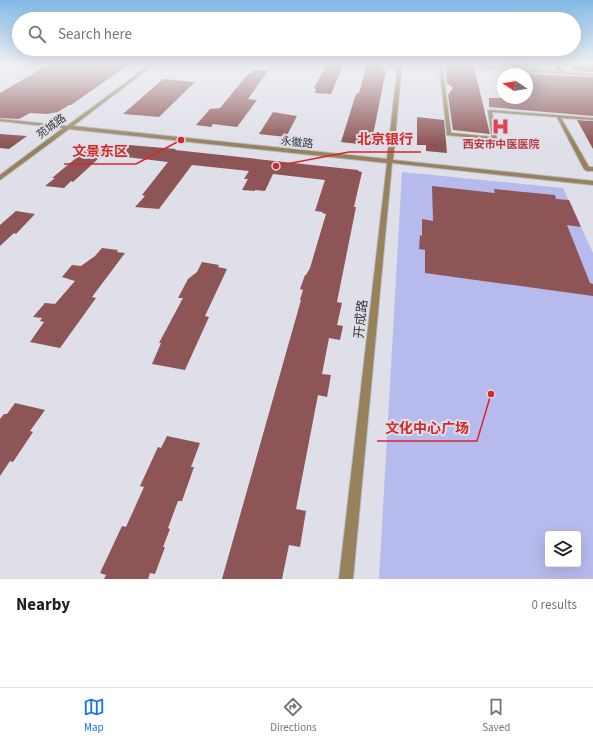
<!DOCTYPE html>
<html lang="en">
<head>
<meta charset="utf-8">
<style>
	:root { --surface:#fff; --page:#f2f2f2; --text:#222; --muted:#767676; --line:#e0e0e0; --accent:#1a73e8 }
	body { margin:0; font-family:"Source Sans 3","Noto Sans SC",sans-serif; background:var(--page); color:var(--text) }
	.controls { position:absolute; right:12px; bottom:12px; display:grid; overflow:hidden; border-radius:4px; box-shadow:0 4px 16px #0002 }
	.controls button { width:36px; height:36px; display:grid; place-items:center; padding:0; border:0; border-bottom:1px solid var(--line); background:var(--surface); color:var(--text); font:20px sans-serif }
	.compass { position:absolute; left:497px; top:68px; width:36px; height:36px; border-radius:50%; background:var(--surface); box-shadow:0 4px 16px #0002; rotate:282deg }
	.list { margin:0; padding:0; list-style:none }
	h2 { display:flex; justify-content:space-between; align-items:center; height:52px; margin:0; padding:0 16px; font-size:17px }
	h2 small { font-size:13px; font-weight:400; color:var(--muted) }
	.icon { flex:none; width:22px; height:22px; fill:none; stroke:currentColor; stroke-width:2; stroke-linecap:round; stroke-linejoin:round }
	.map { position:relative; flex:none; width:593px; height:579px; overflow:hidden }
	.search { position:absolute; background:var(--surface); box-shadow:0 4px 16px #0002; left:12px; right:12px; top:12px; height:44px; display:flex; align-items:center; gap:10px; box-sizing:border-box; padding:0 14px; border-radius:22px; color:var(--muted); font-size:15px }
	.sheet { height:108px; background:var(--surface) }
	nav { display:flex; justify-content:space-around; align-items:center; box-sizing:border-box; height:56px; border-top:1px solid var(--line); background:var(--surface); font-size:11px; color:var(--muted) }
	nav a { display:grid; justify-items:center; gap:2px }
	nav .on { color:var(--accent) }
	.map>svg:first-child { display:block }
	.green { fill:#b6baed; fill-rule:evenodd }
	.building { fill:#8d5555 }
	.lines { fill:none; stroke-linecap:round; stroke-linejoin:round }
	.service-casing { stroke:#b9bac2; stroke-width:2 }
	.tertiary-casing { stroke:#b9bac2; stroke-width:2 }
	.service { fill:#98825b; fill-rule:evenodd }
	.tertiary { fill:#98825b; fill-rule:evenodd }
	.labels { text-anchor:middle; stroke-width:4; stroke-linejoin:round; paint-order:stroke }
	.far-street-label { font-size:11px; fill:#38383c; stroke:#dedfe8 }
	.far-health-label { font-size:11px; font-weight:bold; fill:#be3a42; stroke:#dedfe8 }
	.street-label { font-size:13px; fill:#38383c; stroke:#dedfe8 }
	.leader { fill:none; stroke:#d62828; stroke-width:1.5 }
	.callout-dot { fill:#d62828; stroke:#dedfe8; stroke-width:1.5 }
	.callout-label { font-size:14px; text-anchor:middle; font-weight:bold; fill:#d62828; stroke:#dedfe8; stroke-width:4; stroke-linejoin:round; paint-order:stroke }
</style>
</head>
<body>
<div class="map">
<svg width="593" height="579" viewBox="0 0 593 579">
	<rect width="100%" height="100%" fill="#dedfe8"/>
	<path class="green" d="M 402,172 L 563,188 L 593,253 L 593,579 L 379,579 ZM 548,534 L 578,534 L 578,564 L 548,564 Z"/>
	<g class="building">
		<path d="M 51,63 L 131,63 L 71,105 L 69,105 L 58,112 L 47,114 L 30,113 L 19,119 L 0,118 L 0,93 Z"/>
		<path d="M 327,63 L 344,63 L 331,94 L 315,93 L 316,89 L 314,88 Z"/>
		<path d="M 367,63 L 384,63 L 382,70 L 386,70 L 372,140 L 368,139 L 367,145 L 341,142 L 355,97 L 357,93 L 359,93 Z"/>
		<path d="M 451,63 L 473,63 L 490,134 L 453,130 L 448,95 L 453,88 L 447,83 L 445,67 L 452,67 Z"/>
		<path d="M 568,63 L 593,63 L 593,72 L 574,71 Z"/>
		<path d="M 254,70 L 268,71 L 248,99 L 257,100 L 237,127 L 213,124 L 211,127 L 196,125 L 210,109 L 220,108 L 248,74 L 252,73 Z"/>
		<path d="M 527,74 L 593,77 L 593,116 L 489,107 L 489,98 L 527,98 Z"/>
		<path d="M 163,79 L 195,82 L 159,117 L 123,114 Z"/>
		<path d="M 273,112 L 297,116 L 286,137 L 259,134 Z"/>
		<path d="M 417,117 L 444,120 L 447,153 L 426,151 L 426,145 L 417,145 Z"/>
		<path d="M 577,120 L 593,121 L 593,149 Z"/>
		<path d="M 0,134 L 27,136 L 9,149 L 0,148 Z"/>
		<path d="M 93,144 L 112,146 L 73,182 L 71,181 L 64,188 L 45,186 L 55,178 L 52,178 Z"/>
		<path d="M 129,145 L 176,149 L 175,150 L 358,170 L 358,171 L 362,172 L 354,207 L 356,207 L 337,302 L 342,303 L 337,325 L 343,326 L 340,340 L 329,338 L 322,374 L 331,375 L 327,397 L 318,395 L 296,509 L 306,511 L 300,547 L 289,545 L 282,579 L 222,579 L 301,300 L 300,300 L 303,290 L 300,289 L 305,275 L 306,275 L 310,268 L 326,214 L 322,213 L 323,212 L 315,211 L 325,180 L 273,174 L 265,191 L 255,190 L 255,191 L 242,190 L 248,179 L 244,179 L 249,171 L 192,165 L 159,209 L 135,207 L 145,196 L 142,195 L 168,162 L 118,156 Z"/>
		<path d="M 432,186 L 495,193 L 494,189 L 555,195 L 556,199 L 569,200 L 581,227 L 567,225 L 590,283 L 593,284 L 593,296 L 425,273 L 425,250 L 419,249 L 420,235 L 422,236 L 422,219 L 433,221 Z"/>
		<path d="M 16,211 L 35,214 L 16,234 L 14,233 L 0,246 L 0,225 Z"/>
		<path d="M 102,248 L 118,250 L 117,252 L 125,253 L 92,297 L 96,298 L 60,348 L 30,342 L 44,322 L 40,321 L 42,318 L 33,317 L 45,303 L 55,304 L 75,281 L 62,277 L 72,265 L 81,266 L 95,256 Z"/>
		<path d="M 202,262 L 219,265 L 218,267 L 227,269 L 205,316 L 209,317 L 185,370 L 152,364 L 161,343 L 159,343 L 183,298 L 178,298 L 188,279 L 197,272 Z"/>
		<path d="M 15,403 L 45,410 L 30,431 L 33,432 L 13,462 L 10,461 L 0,476 L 0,419 L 4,414 L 7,414 Z"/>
		<path d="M 167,436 L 200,443 L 191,467 L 194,467 L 182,501 L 178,501 L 168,528 L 170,529 L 163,547 L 165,547 L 155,574 L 150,573 L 148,579 L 104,579 L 106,575 L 100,573 L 122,526 L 126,527 L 144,487 L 140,486 L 158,447 L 161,448 Z"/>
	</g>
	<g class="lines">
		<defs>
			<g id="service">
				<path d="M 439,63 L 442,63 L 451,133 L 492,137 L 488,111 L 490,110 L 593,118 L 593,120 L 561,118 L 589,167 L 593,167 L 593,171 L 587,171 L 584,169 L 557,117 L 492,112 L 497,140 L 447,135 Z"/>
				<path d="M 476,63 L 479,63 L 480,66 L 535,70 L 531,63 L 534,63 L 538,70 L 560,72 L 553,63 L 556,63 L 564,72 L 593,74 L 593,76 L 479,68 L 477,67 Z"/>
			</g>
			<path id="tertiary" d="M 152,63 L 156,63 L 73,126 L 387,159 L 398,63 L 402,63 L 393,160 L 593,181 L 593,185 L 392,163 L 353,579 L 339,579 L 387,163 L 69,129 L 0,180 L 0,175 L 63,128 L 0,121 L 0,119 L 67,126 Z"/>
		</defs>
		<use href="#service" class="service-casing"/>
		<use href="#tertiary" class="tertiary-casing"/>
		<use href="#service" class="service"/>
		<use href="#tertiary" class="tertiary"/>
	</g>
	<linearGradient id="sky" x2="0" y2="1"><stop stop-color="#82b9e6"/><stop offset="0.44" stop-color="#f0f1f5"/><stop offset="1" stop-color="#f0f1f5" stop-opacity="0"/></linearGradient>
	<rect width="593" height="144" fill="url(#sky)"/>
	<defs>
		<symbol id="hospital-bare" viewBox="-9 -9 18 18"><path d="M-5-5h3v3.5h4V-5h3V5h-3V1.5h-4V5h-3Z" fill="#e0444e" stroke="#dedfe8" stroke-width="2.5" paint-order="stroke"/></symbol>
	</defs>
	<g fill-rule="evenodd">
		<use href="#hospital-bare" x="488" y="114" width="25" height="25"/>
	</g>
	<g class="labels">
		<g class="far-street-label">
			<text transform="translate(51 126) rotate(-37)" y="4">苑城路</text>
			<text transform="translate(297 142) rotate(6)" y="4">永徽路</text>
		</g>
		<g class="far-health-label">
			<text x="501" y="148">西安市中医医院</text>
		</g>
		<g class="street-label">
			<text transform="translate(360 319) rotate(-84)" y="5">开成路</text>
		</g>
	</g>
	<path class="leader" d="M276 166L349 152H421M181 140L136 164H64M491 394L477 441H377"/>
	<g class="callout-dot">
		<circle cx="276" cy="166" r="4"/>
		<circle cx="181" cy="140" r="4"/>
		<circle cx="491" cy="394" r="4"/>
	</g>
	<g class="callout-label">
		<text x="385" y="144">北京银行</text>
		<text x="100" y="156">文景东区</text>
		<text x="427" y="433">文化中心广场</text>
	</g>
</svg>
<div class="controls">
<button><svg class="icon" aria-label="layers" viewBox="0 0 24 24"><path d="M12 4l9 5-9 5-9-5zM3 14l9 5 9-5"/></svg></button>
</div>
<svg class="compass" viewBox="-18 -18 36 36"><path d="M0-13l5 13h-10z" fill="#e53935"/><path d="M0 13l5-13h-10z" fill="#767676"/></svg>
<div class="search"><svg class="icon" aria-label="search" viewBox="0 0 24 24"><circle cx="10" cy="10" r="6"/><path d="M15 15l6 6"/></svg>Search here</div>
</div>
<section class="sheet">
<h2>Nearby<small>0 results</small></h2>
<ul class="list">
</ul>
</section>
<nav>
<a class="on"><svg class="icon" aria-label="map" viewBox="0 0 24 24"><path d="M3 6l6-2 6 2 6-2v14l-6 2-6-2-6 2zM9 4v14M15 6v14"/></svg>Map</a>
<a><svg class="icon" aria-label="directions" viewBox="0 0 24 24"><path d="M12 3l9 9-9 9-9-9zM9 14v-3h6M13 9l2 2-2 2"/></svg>Directions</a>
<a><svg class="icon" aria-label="saved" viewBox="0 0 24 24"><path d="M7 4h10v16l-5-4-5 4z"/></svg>Saved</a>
</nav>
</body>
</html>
